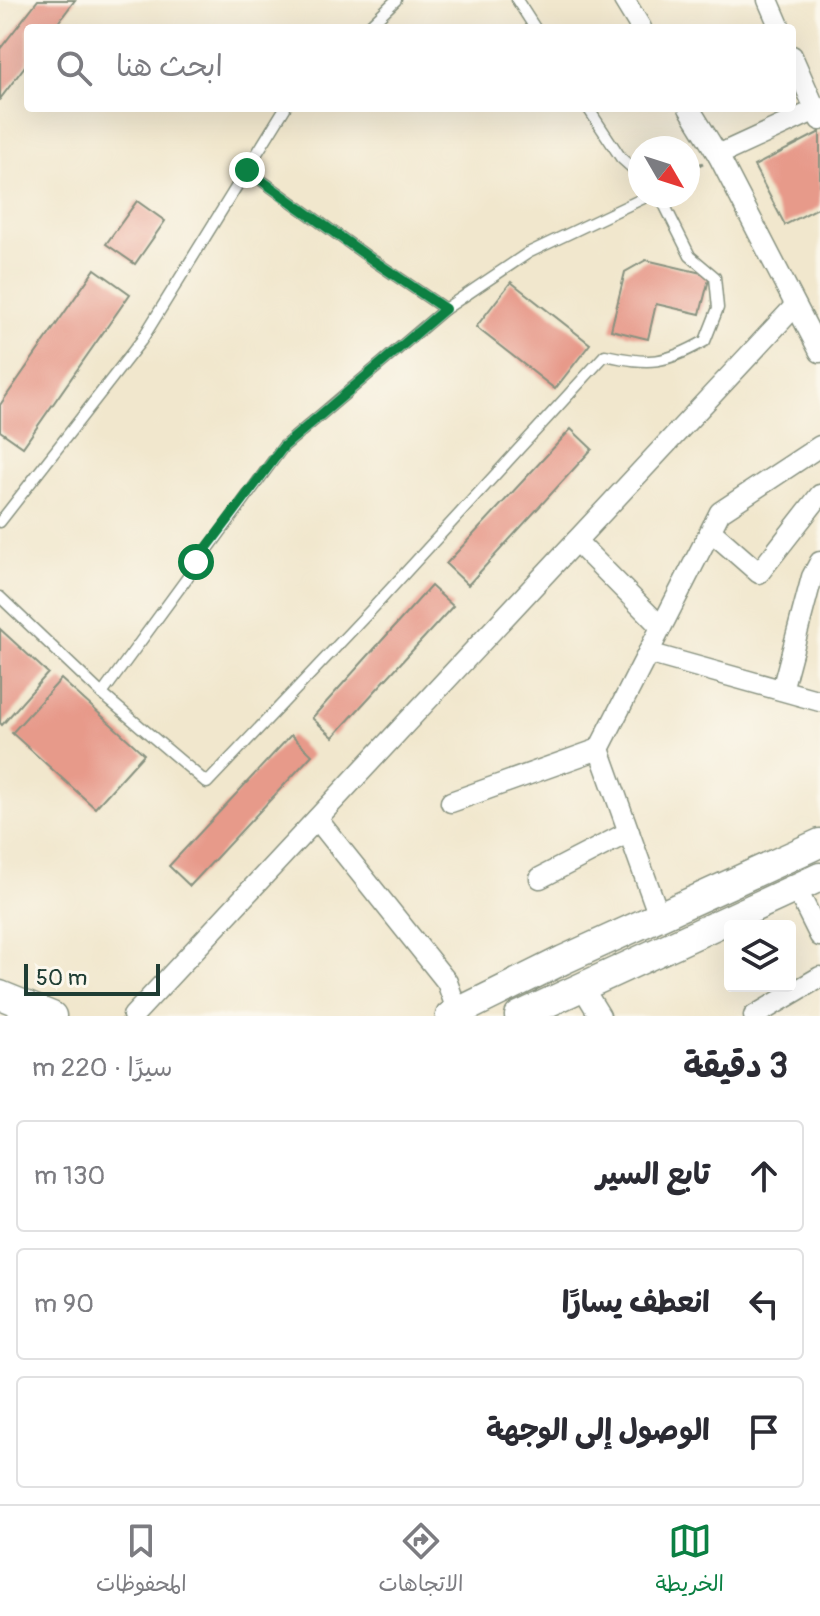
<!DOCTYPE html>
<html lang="ar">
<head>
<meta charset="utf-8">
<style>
	:root { --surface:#fff; --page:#f7f7f7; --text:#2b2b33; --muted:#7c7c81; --line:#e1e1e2; --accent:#0b8043 }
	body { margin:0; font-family:Pangolin,"Playpen Sans Arabic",sans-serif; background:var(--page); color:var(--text); direction:rtl }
	.controls { position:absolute; right:24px; bottom:24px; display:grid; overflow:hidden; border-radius:8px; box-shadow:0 8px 32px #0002 }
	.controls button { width:72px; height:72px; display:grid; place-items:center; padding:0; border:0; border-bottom:2px solid var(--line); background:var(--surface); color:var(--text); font:40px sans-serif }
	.compass { position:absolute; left:628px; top:136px; width:72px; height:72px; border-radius:50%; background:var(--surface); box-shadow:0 8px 32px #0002; rotate:129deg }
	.scale { position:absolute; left:24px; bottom:20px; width:136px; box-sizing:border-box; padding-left:8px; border:4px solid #1f3d34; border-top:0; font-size:22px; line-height:28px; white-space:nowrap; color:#1f3d34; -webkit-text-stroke:6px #fbf7ec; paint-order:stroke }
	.stop { position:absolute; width:24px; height:24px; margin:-18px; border:6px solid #0b8043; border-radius:50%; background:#fff }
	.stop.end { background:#0b8043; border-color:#fff; box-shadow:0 2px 8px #0008 }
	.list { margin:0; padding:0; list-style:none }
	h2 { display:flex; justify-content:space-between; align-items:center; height:104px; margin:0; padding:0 32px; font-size:34px }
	h2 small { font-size:26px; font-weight:400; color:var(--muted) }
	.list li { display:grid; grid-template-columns:52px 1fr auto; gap:24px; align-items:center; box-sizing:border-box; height:112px; margin:0 16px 16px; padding:0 16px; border:2px solid var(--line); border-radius:8px }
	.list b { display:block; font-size:30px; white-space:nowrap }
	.list em { font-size:26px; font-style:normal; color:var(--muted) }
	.icon { flex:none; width:44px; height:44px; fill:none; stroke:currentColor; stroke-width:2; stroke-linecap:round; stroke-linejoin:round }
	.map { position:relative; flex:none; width:820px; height:1016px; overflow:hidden; direction:ltr }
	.search { position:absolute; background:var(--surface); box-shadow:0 8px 32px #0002; left:24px; right:24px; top:24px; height:88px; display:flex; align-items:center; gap:20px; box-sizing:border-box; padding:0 28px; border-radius:8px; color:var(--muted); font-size:30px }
	.sheet { height:488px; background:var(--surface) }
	nav { display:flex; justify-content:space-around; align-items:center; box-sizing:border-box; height:112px; border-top:2px solid var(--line); background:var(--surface); font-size:22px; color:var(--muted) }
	nav a { display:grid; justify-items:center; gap:4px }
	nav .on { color:var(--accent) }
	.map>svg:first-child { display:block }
	.building { fill:#e79a8a }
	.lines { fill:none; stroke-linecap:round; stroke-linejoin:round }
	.lane-casing { stroke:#889280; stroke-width:13 }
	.street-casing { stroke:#889280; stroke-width:23 }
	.secondary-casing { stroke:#889280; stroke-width:31 }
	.path { stroke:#889280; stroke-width:3; stroke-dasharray:6 6; stroke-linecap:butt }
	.lane { stroke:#fff; stroke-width:10 }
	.street { stroke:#fff; stroke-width:20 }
	.secondary { stroke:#fff; stroke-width:28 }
	.route { stroke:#0b8043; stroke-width:10 }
</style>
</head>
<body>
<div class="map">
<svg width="820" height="1016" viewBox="0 0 820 1016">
	<rect width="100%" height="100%" fill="#fbf7ec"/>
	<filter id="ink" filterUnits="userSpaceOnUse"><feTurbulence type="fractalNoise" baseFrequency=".0125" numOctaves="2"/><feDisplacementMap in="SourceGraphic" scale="16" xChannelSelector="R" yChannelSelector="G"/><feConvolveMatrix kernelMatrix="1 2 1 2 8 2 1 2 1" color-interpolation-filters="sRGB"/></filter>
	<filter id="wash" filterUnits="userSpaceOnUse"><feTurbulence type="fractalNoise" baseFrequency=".006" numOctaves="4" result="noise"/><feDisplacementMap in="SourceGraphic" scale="32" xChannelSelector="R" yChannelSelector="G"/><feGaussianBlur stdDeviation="1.8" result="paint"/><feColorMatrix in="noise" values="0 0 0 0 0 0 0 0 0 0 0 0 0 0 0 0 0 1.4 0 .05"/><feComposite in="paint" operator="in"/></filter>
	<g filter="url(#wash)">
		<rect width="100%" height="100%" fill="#f1e7cd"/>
		<g id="blocks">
			<g class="building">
				<path d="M 38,0 L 75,0 L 54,28 L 28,28 L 28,62 L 0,99 L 0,49 Z"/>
				<path d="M 820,132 L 820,207 L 785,225 L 754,166 Z"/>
				<path d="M 137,201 L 165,221 L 135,264 L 106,244 Z"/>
				<path d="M 646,260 L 710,275 L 700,314 L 656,304 L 648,339 L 611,330 L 625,272 Z"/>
				<path d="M 95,269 L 130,294 L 23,447 L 0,431 L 0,405 Z"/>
				<path d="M 511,282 L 590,344 L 555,389 L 476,327 Z"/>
				<path d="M 571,429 L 592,449 L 468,585 L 446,564 Z"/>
				<path d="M 431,586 L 453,606 L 333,737 L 312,718 Z"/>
				<path d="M 0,629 L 48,673 L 2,725 L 0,723 Z"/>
				<path d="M 61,679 L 144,754 L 95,808 L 12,733 Z"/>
				<path d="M 291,735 L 312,755 L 190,886 L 169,866 Z"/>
			</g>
		</g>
	</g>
	<g filter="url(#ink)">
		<use href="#blocks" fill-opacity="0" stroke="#889280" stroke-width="2"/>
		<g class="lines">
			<defs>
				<g id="lane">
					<path d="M 517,0 L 535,28"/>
					<path d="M 367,28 L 396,0"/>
					<path d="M 588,108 L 621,158 L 640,175"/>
					<path d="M 247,170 L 374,261 L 445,309 L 528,253 L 648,196"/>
					<path d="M 0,522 L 141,341 L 285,108"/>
					<path d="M 0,597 L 102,694 L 207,783 L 373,608 L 605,355 C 651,365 664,364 705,341 L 718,308 L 715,277 L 690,256 L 660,196"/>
					<path d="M 102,694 L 283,447 L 445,309"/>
				</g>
				<g id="street">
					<path d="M 624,0 L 641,28"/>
					<path d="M 768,0 L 780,28"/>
					<path d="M 792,56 L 820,120"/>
					<path d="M 689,108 L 718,155 L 820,352"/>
					<path d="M 718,155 L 820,108"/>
					<path d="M 711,531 L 759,573 L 820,495"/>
					<path d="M 576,541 L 661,627"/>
					<path d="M 648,653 L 820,701"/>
					<path d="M 782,690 L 812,577 L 820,562"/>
					<path d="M 599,749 L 659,916"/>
					<path d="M 451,802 L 599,749 L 720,512 L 820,446"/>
					<path d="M 317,819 L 447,982 L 459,1016"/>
					<path d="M 540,878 L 629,832"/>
					<path d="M 796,888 L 820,936"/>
					<path d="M 581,985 L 600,1016"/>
					<path d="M 133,1016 L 794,307"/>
					<path d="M 754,1016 L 820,977"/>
				</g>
				<g id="secondary">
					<path d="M 0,995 L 52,1016"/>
					<path d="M 450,1016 L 563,960 L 820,843"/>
					<path d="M 519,1016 L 820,877"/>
				</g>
			</defs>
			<use href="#lane" class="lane-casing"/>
			<use href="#street" class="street-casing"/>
			<use href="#secondary" class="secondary-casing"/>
			<path class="path" d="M 688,170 L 703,163"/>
			<use href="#lane" class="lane"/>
			<use href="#street" class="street"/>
			<use href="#secondary" class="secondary"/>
		</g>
	</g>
	<g class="lines" filter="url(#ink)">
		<path class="route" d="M 196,562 L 283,447 L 445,309 L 374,261 L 247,170"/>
	</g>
</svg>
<div class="controls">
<button><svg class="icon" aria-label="layers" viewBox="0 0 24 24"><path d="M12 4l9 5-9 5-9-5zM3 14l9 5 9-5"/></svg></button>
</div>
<svg class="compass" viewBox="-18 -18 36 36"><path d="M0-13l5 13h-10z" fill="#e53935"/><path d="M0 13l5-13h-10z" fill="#7c7c81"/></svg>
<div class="scale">50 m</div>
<div class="stop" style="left:196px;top:562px"></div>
<div class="stop end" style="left:247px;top:170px"></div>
<div class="search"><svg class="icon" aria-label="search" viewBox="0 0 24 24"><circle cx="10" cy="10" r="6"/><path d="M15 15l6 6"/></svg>ابحث هنا</div>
</div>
<section class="sheet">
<h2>3 دقيقة<small>سيرًا · 220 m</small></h2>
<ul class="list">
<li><svg class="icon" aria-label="ahead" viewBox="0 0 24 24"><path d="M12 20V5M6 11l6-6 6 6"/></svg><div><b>تابع السير</b></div><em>130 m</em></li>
<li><svg class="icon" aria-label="left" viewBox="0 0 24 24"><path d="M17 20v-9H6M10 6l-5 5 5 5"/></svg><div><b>انعطف يسارًا</b></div><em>90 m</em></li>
<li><svg class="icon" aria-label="arrive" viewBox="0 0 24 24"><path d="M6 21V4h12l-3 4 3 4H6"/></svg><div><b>الوصول إلى الوجهة</b></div></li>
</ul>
</section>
<nav>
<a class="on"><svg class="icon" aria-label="map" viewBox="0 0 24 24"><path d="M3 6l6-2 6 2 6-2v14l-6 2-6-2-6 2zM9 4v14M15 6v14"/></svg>الخريطة</a>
<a><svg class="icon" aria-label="directions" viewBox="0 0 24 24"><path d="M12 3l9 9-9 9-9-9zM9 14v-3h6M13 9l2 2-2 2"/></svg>الاتجاهات</a>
<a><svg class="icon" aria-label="saved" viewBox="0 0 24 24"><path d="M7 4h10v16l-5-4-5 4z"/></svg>المحفوظات</a>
</nav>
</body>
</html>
